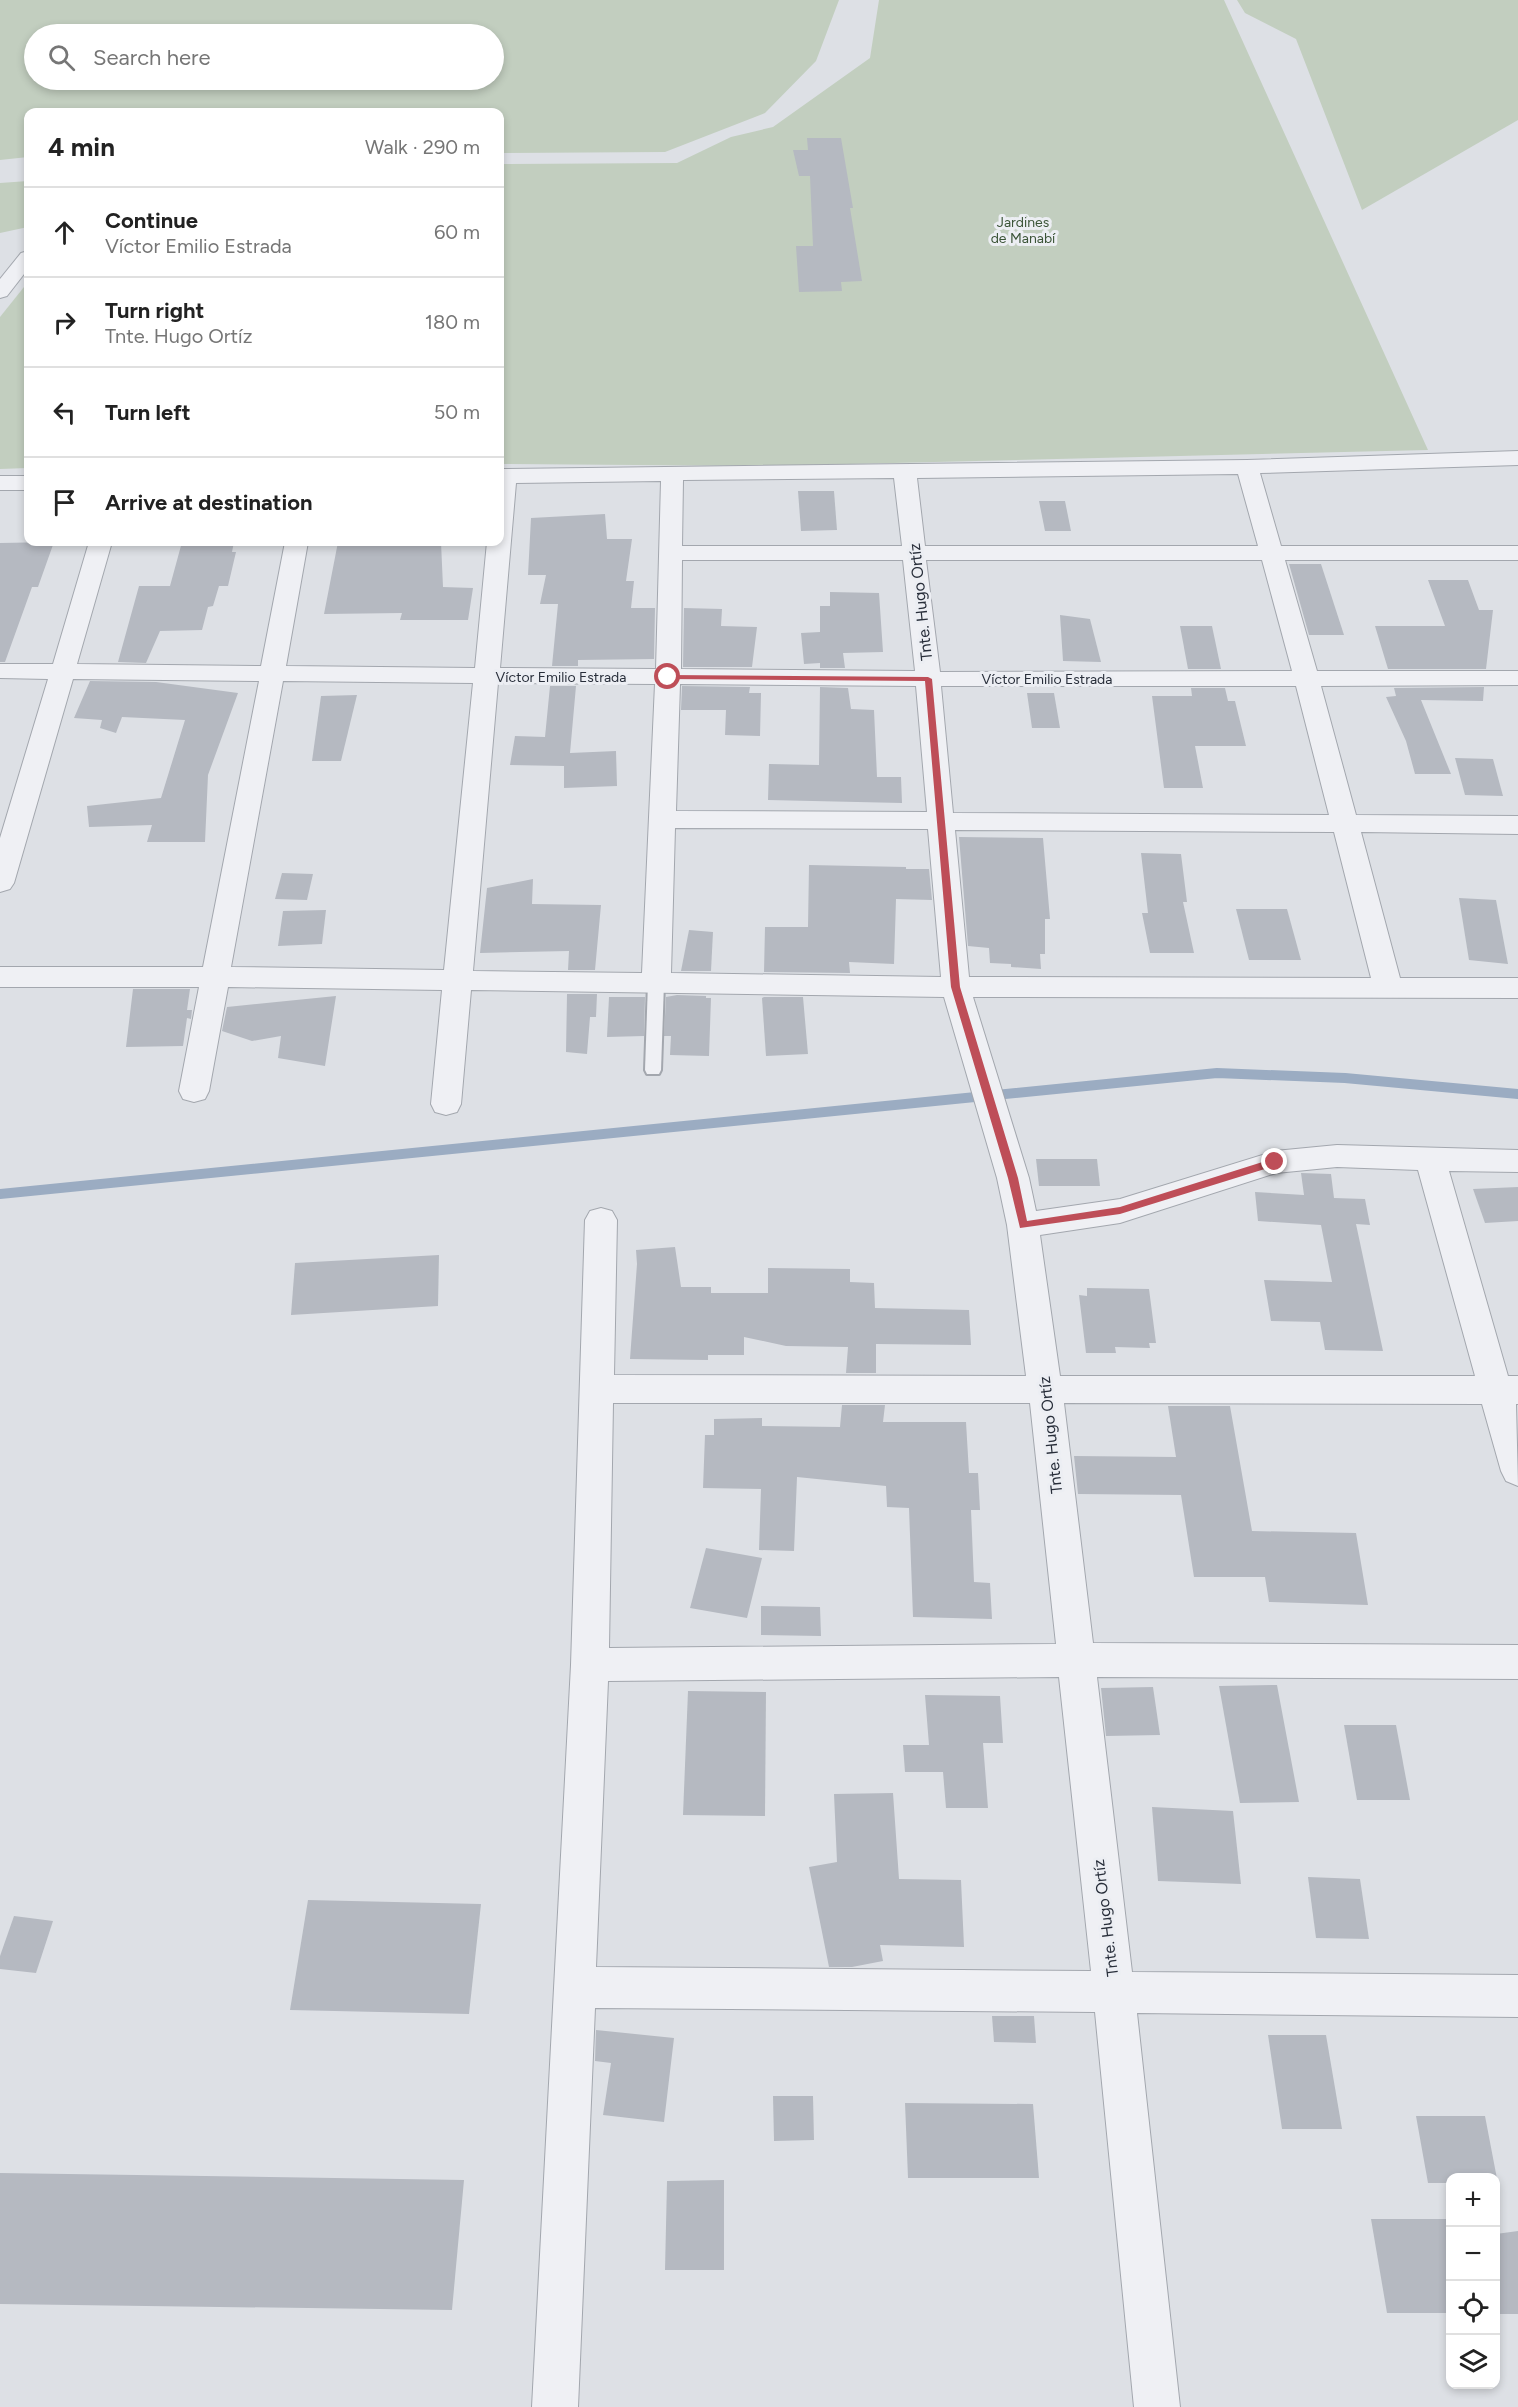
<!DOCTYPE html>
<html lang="en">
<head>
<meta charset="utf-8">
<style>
	:root { --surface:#fff; --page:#f6f6f6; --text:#222; --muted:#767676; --line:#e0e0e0 }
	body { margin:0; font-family:Figtree,sans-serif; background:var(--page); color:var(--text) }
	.controls { position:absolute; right:18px; bottom:18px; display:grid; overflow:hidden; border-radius:12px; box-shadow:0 3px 9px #0003 }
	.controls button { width:54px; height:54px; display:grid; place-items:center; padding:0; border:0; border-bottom:2px solid var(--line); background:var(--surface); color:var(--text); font:30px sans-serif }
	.stop { position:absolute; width:18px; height:18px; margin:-14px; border:4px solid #be4e58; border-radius:50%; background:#fff }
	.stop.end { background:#be4e58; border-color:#fff; box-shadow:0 2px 6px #0008 }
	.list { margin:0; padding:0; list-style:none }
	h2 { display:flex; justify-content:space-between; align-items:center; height:78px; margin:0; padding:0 24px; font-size:26px }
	h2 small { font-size:20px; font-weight:400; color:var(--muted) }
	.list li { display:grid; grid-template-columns:39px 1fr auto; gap:18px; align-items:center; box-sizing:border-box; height:90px; padding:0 24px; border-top:2px solid var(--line) }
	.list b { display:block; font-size:22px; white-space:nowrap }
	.list p { margin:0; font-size:20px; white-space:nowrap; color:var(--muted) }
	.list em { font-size:20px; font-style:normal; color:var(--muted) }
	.icon { flex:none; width:33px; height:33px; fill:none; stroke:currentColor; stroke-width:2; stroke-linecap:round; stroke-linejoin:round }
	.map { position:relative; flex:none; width:1518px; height:2407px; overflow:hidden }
	.search { position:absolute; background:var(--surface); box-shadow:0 3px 9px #0003; left:24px; top:24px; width:480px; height:66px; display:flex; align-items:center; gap:15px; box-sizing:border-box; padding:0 21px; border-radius:33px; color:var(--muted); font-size:22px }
	.panel { position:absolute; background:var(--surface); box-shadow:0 3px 9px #0003; left:24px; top:108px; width:480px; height:438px; border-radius:12px }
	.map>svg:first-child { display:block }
	.green { fill:#c2cebf; fill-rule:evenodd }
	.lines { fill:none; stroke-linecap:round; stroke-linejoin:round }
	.stream { stroke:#9bacc2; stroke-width:10 }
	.building { fill:#b5b9c1 }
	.lane-casing { stroke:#a3a7ae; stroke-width:4 }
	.street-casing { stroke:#a3a7ae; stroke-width:2 }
	.lane { fill:#eff0f4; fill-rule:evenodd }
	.street { fill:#eff0f4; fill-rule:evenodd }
	.route { fill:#be4e58 }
	.labels { text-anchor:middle; stroke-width:6; stroke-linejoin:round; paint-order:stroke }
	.far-park-label { font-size:14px; fill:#3b5437; stroke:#eceef3 }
	.far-street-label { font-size:14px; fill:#282e3a; stroke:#eceef3 }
	.street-label { font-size:16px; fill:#282e3a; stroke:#eceef3 }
</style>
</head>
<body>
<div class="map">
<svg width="1518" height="2407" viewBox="0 0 1518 2407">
	<rect width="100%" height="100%" fill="#dde0e5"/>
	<g class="green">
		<path d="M 0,0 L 839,0 L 816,61 L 765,113 L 665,152 L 500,153 L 500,112 L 28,112 L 28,157 L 0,160 ZM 494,34 L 494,80 L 34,80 L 34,34 Z"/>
		<path d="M 879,0 L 1224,0 L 1428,450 L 768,466 L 500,464 L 500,164 L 677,163 L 731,137 L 773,127 L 870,58 Z"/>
		<path d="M 1237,0 L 1518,0 L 1518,120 L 1362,210 L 1296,39 L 1245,13 Z"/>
		<path d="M 28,181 L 28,227 L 0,233 L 0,183 Z"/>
		<path d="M 28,282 L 28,468 L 0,469 L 0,317 Z"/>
	</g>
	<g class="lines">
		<path class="stream" d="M 0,1194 L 1217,1073 L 1345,1078 L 1518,1094"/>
	</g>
	<g class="building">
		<path d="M 807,138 L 841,138 L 853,208 L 850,208 L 862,281 L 841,282 L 842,291 L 799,292 L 796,246 L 813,246 L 810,176 L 799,176 L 793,150 L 808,150 Z"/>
		<path d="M 798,491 L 834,491 L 837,530 L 801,531 Z"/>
		<path d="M 1039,501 L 1065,501 L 1071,531 L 1045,531 Z"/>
		<path d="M 605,514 L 607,539 L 632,539 L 626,581 L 634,581 L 631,608 L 655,608 L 654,659 L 578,660 L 578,666 L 552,666 L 558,604 L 540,604 L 546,575 L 528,575 L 531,518 Z"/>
		<path d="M 54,542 L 38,587 L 32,587 L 5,662 L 0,662 L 0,543 Z"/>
		<path d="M 182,542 L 234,542 L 232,552 L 236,552 L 228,586 L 219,586 L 213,606 L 208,607 L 202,630 L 160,631 L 146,663 L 118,662 L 139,586 L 170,586 Z"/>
		<path d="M 338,542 L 441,542 L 443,587 L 473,588 L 468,620 L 400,620 L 402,613 L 324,614 Z"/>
		<path d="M 1289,564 L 1321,564 L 1344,635 L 1309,635 Z"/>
		<path d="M 1428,580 L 1468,580 L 1479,610 L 1493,610 L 1486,669 L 1388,669 L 1375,626 L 1445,626 Z"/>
		<path d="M 830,592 L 879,593 L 883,652 L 843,653 L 845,668 L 820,668 L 820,663 L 804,664 L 801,633 L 820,632 L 820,606 L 830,606 Z"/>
		<path d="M 684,608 L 722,609 L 721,626 L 757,627 L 752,667 L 683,667 Z"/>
		<path d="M 1060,615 L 1090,619 L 1101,662 L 1063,661 Z"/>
		<path d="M 1180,626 L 1212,626 L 1221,669 L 1188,669 Z"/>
		<path d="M 90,681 L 156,682 L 238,693 L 208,775 L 205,842 L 147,842 L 152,825 L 89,827 L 87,806 L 161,798 L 185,720 L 122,717 L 116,733 L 100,728 L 102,720 L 74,718 Z"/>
		<path d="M 550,686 L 576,686 L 570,753 L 616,751 L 617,786 L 564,788 L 564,766 L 510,765 L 515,736 L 545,737 Z"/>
		<path d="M 682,686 L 750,687 L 749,693 L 761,693 L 760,736 L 725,735 L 726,710 L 681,710 Z"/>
		<path d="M 820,687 L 848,688 L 851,709 L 874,710 L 877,777 L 901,777 L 902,803 L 768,800 L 769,764 L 819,765 Z"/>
		<path d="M 1484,687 L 1483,701 L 1421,700 L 1451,774 L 1415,774 L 1406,741 L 1386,697 L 1396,696 L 1394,688 Z"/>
		<path d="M 1191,688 L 1225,688 L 1228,701 L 1235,701 L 1246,746 L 1195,746 L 1203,788 L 1164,788 L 1152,696 L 1192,696 Z"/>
		<path d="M 1027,693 L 1054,693 L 1060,728 L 1032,728 Z"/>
		<path d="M 357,695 L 341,761 L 312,761 L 321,696 Z"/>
		<path d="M 1455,758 L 1493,759 L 1503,796 L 1465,795 Z"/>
		<path d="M 959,837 L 1043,838 L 1050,919 L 1045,919 L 1045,954 L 1040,954 L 1041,969 L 1011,967 L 1011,964 L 990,963 L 989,948 L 968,946 Z"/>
		<path d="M 1141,853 L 1181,854 L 1187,902 L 1183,902 L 1194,953 L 1150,953 L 1142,913 L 1148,913 Z"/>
		<path d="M 809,865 L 906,867 L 906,869 L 929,869 L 932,900 L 896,899 L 894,964 L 849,962 L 850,973 L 764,972 L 765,927 L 808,927 Z"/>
		<path d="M 282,873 L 313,874 L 307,900 L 275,899 Z"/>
		<path d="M 533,879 L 532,904 L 601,905 L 595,970 L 568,970 L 569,951 L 480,953 L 487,888 Z"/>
		<path d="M 1459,898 L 1496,900 L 1508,964 L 1469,960 Z"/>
		<path d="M 1236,909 L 1287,909 L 1301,960 L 1249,960 Z"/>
		<path d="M 326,910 L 322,944 L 278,946 L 283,911 Z"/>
		<path d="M 689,930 L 713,932 L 711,971 L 681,971 Z"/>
		<path d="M 133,989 L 190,989 L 187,1010 L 192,1010 L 191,1019 L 187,1018 L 183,1046 L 126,1047 Z"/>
		<path d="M 567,994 L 597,994 L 596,1017 L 590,1017 L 587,1054 L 566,1052 Z"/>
		<path d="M 677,995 L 706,996 L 706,998 L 711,998 L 709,1056 L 670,1055 L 671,1036 L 664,1036 L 666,997 Z"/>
		<path d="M 336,996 L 325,1066 L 278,1058 L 281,1036 L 252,1041 L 222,1031 L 227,1007 Z"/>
		<path d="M 609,997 L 645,997 L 644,1036 L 607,1037 Z"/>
		<path d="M 764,997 L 803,997 L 808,1054 L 766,1056 L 762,998 Z"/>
		<path d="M 1036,1159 L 1097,1159 L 1100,1186 L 1039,1186 Z"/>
		<path d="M 1301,1173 L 1331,1174 L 1334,1198 L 1365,1199 L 1370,1225 L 1356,1224 L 1383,1351 L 1325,1350 L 1320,1322 L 1271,1321 L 1264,1280 L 1332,1282 L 1321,1225 L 1258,1221 L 1255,1192 L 1304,1195 Z"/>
		<path d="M 1518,1187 L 1518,1221 L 1485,1223 L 1473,1189 Z"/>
		<path d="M 675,1247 L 681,1287 L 711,1287 L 711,1293 L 768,1293 L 768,1268 L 850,1269 L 850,1282 L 874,1283 L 875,1308 L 969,1310 L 971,1345 L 876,1344 L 876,1373 L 846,1373 L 848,1347 L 786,1346 L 744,1337 L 744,1355 L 708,1355 L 708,1360 L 630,1359 L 637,1264 L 636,1250 Z"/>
		<path d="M 439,1255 L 438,1306 L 291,1315 L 295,1263 Z"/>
		<path d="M 1087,1288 L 1149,1289 L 1156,1343 L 1149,1343 L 1150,1348 L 1115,1347 L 1116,1353 L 1086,1353 L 1079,1295 L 1087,1296 Z"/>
		<path d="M 842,1405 L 885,1405 L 883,1422 L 966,1422 L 969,1473 L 978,1473 L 980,1510 L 971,1510 L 974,1582 L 990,1583 L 992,1619 L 913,1617 L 909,1508 L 887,1507 L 886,1486 L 797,1477 L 794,1551 L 759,1550 L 761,1489 L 703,1488 L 705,1435 L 714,1435 L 714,1419 L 762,1418 L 762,1426 L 840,1427 Z"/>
		<path d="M 1168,1406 L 1230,1406 L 1252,1531 L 1356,1533 L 1368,1605 L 1269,1602 L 1265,1577 L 1194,1577 L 1181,1495 L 1078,1494 L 1074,1456 L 1176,1457 Z"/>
		<path d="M 706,1548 L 762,1558 L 747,1618 L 690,1608 Z"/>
		<path d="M 761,1606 L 820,1607 L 821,1636 L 761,1635 Z"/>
		<path d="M 1277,1685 L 1299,1802 L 1240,1803 L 1219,1686 Z"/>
		<path d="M 1153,1687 L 1160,1735 L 1106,1736 L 1101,1688 Z"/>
		<path d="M 688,1691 L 766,1692 L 765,1816 L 683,1815 Z"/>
		<path d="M 925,1695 L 1000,1696 L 1003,1743 L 983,1743 L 988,1808 L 946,1808 L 943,1772 L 905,1772 L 903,1745 L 929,1745 Z"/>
		<path d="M 1344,1725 L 1396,1725 L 1410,1800 L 1357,1800 Z"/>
		<path d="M 893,1793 L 899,1879 L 961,1880 L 964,1947 L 880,1945 L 883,1961 L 852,1967 L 829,1967 L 809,1867 L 837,1862 L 834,1794 Z"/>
		<path d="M 1152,1807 L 1233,1811 L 1241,1884 L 1158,1881 Z"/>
		<path d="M 1308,1877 L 1360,1879 L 1369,1939 L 1316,1938 Z"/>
		<path d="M 308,1900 L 481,1904 L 469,2014 L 290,2010 Z"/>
		<path d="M 14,1916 L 53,1921 L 36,1973 L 0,1969 L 0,1956 Z"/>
		<path d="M 992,2016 L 1034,2016 L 1036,2043 L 994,2042 Z"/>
		<path d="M 596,2030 L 674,2038 L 664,2122 L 603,2115 L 611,2063 L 595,2061 Z"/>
		<path d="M 1268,2035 L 1326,2035 L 1342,2129 L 1282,2129 Z"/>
		<path d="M 773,2096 L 813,2096 L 814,2140 L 774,2141 Z"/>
		<path d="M 905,2103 L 1033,2104 L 1039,2178 L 908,2178 Z"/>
		<path d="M 1416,2116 L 1485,2116 L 1498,2184 L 1496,2184 L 1496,2178 L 1450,2178 L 1450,2183 L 1428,2183 Z"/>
		<path d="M 0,2173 L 464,2180 L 452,2310 L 0,2304 Z"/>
		<path d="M 724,2180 L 724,2270 L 665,2270 L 667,2181 Z"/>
		<path d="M 1371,2219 L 1450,2219 L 1450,2313 L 1387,2313 Z"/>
		<path d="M 1518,2231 L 1518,2314 L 1496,2314 L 1496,2234 Z"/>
	</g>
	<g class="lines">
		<defs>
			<path id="lane" d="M 656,978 L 664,983 L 661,1070 L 659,1074 L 647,1074 L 645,1070 L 648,983 Z"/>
			<g id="street">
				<path d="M 28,251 L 28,269 L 7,296 L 0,298 L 0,279 L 21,253 Z"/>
				<path d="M 1518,451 L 1518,465 L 1260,473 L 1281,546 L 1518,546 L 1518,560 L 1285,560 L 1317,671 L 1518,671 L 1518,685 L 1321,686 L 1356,815 L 1518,816 L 1518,834 L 1361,832 L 1400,978 L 1518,978 L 1518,998 L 973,997 L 1029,1178 L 1036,1211 L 1120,1199 L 1275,1151 L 1337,1145 L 1518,1150 L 1518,1172 L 1449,1171 L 1508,1376 L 1518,1376 L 1518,1404 L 1516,1404 L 1518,1486 L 1506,1481 L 1501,1471 L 1482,1404 L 1064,1403 L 1093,1643 L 1518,1645 L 1518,1679 L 1097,1677 L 1132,1972 L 1518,1975 L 1518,2017 L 1137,2013 L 1180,2407 L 1134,2407 L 1095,2012 L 595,2008 L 578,2407 L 532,2407 L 571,1665 L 585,1220 L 590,1211 L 601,1208 L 612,1211 L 617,1220 L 614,1375 L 1026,1376 L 1007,1225 L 997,1178 L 944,997 L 471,990 L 461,1104 L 457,1112 L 446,1115 L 435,1112 L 431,1104 L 442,990 L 228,987 L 209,1091 L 205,1099 L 194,1102 L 183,1099 L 179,1091 L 199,987 L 0,987 L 0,967 L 203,967 L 259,681 L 73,679 L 14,883 L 10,889 L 0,892 L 0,838 L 48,679 L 0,678 L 0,664 L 53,664 L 89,542 L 112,542 L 77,664 L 261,666 L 285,542 L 308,542 L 286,666 L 475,668 L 487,542 L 500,542 L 500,469 L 1247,460 ZM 1238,474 L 1258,546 L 925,546 L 917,478 ZM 894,478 L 902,546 L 682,546 L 683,480 ZM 661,481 L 656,669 L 500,668 L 516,483 ZM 682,560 L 903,560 L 915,671 L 681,669 ZM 926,560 L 1262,560 L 1292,671 L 940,672 ZM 283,681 L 473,683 L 444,970 L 231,967 ZM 498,683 L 655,684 L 642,973 L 473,971 ZM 680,684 L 916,686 L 927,812 L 676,811 ZM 941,686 L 1296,686 L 1329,815 L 953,813 ZM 675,828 L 928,829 L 941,977 L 671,973 ZM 955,830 L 1334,832 L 1371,978 L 969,977 ZM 1337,1167 L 1418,1170 L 1475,1376 L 1060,1376 L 1040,1235 L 1120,1223 L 1276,1173 ZM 613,1403 L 1030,1403 L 1056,1644 L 609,1648 ZM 1059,1677 L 1091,1971 L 596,1967 L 608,1681 Z"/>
				<rect x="0" y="476" width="28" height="14"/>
			</g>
		</defs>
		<use href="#lane" class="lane-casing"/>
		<use href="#street" class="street-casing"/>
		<use href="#lane" class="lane"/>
		<use href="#street" class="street"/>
	</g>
	<path class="route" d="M 668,675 L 928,677 L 932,679 L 960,987 L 1018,1178 L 1027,1221 L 1120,1207 L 1275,1158 L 1278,1160 L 1278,1165 L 1120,1214 L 1020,1228 L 1008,1178 L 951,987 L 925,681 L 665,679 L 664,677 Z"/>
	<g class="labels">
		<g class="far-park-label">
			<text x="1023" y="227">Jardines<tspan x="1023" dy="16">de Manabí</tspan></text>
		</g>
		<g class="far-street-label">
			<text x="561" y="682">Víctor Emilio Estrada</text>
			<text x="1047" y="684">Víctor Emilio Estrada</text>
		</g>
		<g class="street-label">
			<text transform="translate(920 602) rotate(-96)" y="6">Tnte. Hugo Ortíz</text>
			<text transform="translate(1050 1435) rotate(-96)" y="6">Tnte. Hugo Ortíz</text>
			<text transform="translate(1105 1918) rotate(-97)" y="6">Tnte. Hugo Ortíz</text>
		</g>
	</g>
</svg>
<div class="controls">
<button>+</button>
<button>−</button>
<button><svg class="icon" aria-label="locate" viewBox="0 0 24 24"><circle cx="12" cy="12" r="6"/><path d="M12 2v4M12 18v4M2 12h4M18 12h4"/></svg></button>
<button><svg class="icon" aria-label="layers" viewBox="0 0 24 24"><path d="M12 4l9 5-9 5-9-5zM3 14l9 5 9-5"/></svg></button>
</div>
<div class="stop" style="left:668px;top:677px"></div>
<div class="stop end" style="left:1275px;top:1162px"></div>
<div class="search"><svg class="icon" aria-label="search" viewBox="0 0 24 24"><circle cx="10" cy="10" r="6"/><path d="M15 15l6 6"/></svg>Search here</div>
<section class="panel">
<h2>4 min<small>Walk · 290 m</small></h2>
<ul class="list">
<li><svg class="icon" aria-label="ahead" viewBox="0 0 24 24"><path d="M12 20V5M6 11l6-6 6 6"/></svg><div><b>Continue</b><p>Víctor Emilio Estrada</p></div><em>60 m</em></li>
<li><svg class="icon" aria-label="right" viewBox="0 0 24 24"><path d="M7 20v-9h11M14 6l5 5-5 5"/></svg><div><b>Turn right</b><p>Tnte. Hugo Ortíz</p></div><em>180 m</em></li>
<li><svg class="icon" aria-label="left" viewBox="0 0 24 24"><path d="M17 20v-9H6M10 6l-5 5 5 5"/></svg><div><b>Turn left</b></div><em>50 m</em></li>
<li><svg class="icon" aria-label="arrive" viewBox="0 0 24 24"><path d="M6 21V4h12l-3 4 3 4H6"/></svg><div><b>Arrive at destination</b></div></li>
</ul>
</section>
</div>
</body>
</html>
